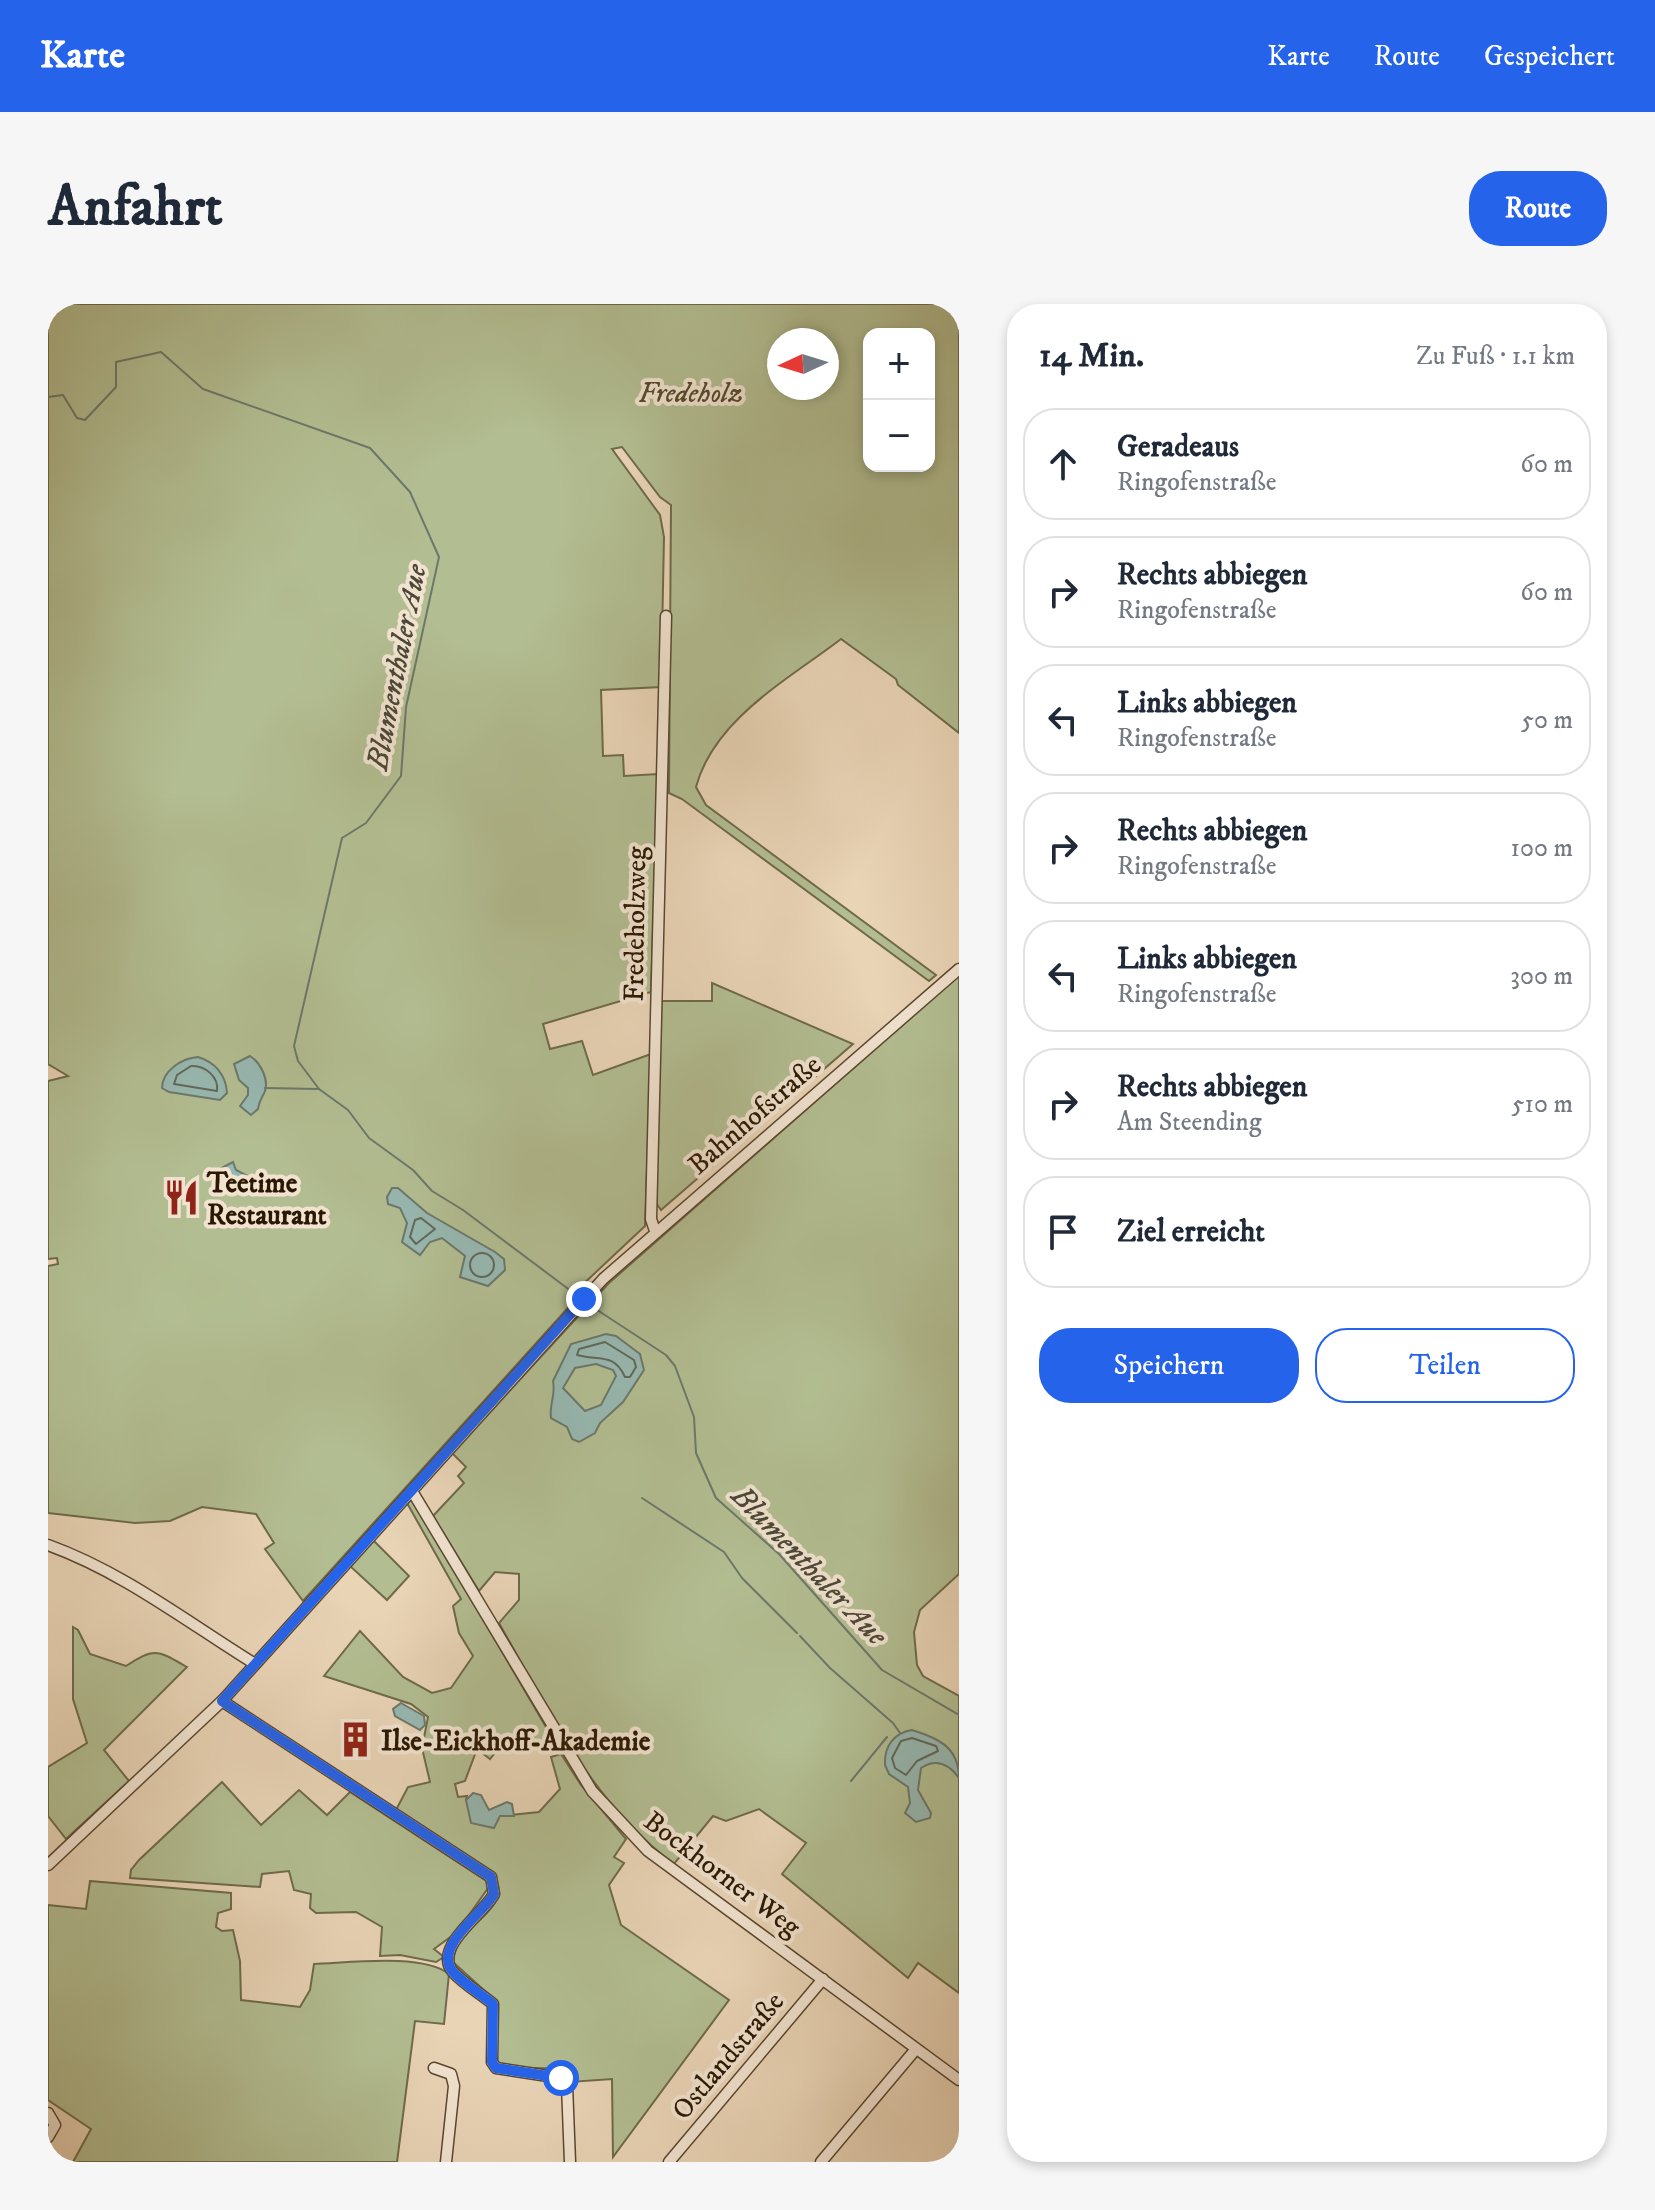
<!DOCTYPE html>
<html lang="de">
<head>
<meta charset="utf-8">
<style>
	:root { --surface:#fff; --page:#f6f6f7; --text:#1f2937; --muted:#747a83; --line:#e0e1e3; --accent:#2563eb }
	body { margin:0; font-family:"IM FELL DW Pica",serif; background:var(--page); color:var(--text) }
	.controls { position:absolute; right:24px; top:24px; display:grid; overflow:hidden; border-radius:16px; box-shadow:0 4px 12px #0003 }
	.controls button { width:72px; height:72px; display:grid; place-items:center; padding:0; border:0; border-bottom:2px solid var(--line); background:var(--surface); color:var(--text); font:40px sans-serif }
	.compass { position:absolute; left:719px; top:24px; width:72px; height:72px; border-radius:50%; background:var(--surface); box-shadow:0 4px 12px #0003; rotate:266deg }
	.stop { position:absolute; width:24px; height:24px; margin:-18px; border:6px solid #2563eb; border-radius:50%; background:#fff }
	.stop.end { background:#2563eb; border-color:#fff; box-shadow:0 2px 8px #0008 }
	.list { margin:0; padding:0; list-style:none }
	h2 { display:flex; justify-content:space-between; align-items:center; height:104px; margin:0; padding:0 32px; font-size:34px }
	h2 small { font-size:26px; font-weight:400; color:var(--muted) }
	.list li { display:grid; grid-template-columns:52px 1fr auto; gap:24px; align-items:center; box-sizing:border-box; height:112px; margin:0 16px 16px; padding:0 16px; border:2px solid var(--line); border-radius:32px }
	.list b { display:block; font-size:30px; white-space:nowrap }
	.list p { margin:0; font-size:26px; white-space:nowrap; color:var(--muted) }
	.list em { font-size:26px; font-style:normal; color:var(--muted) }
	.actions { display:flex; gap:16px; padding:24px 32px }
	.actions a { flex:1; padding:18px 0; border:2px solid var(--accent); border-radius:32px; text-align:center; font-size:28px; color:var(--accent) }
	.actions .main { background:var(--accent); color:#fff }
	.icon { flex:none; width:44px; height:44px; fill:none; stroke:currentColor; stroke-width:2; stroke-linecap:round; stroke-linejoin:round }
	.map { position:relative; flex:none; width:911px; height:1858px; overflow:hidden; border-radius:32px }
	header { display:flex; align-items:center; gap:48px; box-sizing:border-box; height:112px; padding:0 40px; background:var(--accent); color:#fff }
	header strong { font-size:38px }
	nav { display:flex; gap:44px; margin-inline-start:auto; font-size:28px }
	.intro { display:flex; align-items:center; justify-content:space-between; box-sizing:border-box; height:192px; padding:0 48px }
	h1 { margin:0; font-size:56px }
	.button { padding:20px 36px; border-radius:32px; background:var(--accent); color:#fff; font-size:28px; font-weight:700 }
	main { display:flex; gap:48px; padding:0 48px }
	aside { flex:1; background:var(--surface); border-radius:32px; box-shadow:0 4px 12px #0003 }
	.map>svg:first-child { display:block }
	.green { fill:#b2bd91; stroke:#6e6a4a; stroke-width:2; fill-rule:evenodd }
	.water { fill:#97b8b1; stroke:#6c786b; stroke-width:2; fill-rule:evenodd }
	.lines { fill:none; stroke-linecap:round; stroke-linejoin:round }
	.shore { stroke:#61685a; stroke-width:2 }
	.stream { stroke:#6c786b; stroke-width:2 }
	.minor-casing { stroke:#5a472f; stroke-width:13 }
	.minor { stroke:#f1e3d0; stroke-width:10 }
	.route { stroke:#2563eb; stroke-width:10 }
	.labels { text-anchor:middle; stroke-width:8; stroke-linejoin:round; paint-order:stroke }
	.park-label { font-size:28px; font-style:italic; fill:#544a2d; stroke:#f1e3d0 }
	.street-label { font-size:28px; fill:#2b1802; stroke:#f1e3d0 }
	.poi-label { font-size:28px; font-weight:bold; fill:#2b1802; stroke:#f1e3d0; text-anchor:start }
	.water-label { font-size:30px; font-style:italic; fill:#4b4837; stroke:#f1e3d0 }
</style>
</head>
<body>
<header>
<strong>Karte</strong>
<nav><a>Karte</a><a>Route</a><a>Gespeichert</a></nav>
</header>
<div class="intro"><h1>Anfahrt</h1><a class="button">Route</a></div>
<main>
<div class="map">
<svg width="911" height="1858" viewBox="0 0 911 1858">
	<rect width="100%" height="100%" fill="#e9d4b6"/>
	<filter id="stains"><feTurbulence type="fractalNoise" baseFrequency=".0025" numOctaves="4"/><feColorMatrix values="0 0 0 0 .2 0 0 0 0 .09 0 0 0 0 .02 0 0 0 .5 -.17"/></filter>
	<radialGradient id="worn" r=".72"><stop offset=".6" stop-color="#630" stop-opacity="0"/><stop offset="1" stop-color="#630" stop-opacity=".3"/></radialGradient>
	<g class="green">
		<path d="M 0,0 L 911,0 L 911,429 L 850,381 L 848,375 L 793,335 C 741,375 666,415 648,483 L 658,501 L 888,671 L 881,677 L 634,495 L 621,489 L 623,201 L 612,193 L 574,143 L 564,145 L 612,211 L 616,233 L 613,383 L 553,386 L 555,452 L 575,451 L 576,472 L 610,470 L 603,688 L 495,720 L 502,745 L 534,737 L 545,771 L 603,750 L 597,922 L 531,984 L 527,996 L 255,1297 L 217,1245 L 226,1239 L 208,1210 L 154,1203 L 122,1217 L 87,1219 L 0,1209 L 0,962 L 10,960 L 9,954 L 0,955 L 0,777 L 20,772 L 0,760 ZM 821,30 L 881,30 L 881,162 L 821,162 ZM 731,36 L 779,36 L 779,84 L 731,84 Z"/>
		<path d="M 911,671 L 911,1270 L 872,1306 L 866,1328 L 869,1361 L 875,1372 L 911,1392 L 911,1689 L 870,1659 L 860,1674 L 734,1570 L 758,1539 L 711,1505 L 678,1517 L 665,1512 L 626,1560 C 544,1499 500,1406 451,1319 L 471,1296 L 471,1270 L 447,1268 L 431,1287 L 385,1212 L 416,1179 L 410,1172 L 418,1163 L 404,1149 L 561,979 Z"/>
		<path d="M 664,679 L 805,740 L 613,906 L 608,899 L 613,697 L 664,697 Z"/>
		<path d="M 361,1196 L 366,1197 L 505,1435 L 488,1444 L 471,1432 L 454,1440 L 442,1455 L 429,1445 L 417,1477 L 407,1480 L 410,1493 L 419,1492 L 418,1496 L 452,1512 L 491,1508 L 512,1485 L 503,1453 L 513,1450 L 533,1481 L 578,1535 L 566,1553 L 576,1559 L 561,1581 L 573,1621 L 681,1696 L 565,1853 L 564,1775 L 522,1778 L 523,1765 L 454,1763 L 447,1755 L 448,1697 L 406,1659 C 401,1621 481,1602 438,1564 L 348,1506 L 360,1483 L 382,1478 L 374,1444 L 380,1413 L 363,1400 L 276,1372 L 312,1327 L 355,1373 L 384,1389 L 403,1384 L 425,1352 L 411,1329 L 405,1302 L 413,1295 L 359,1199 Z"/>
		<path d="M 325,1236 L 361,1272 L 339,1296 L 302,1262 Z"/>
		<path d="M 25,1323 L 30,1326 L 42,1350 L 78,1362 C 107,1343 109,1346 139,1363 L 56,1446 L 81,1477 L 18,1535 L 0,1512 L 0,1463 L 39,1439 L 25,1395 Z"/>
		<path d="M 174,1478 L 213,1521 L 251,1486 L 279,1511 L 302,1488 L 443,1580 L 408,1629 L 386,1645 L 396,1653 L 388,1658 L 352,1651 L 332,1652 L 334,1623 L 308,1608 L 268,1609 L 262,1604 L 263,1590 L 246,1586 L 241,1567 L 214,1570 L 212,1583 L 82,1574 L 83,1566 L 91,1556 Z"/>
		<path d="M 42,1577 L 183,1589 L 183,1605 L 170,1609 L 168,1623 L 174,1627 L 185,1626 L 192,1657 L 193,1696 L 252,1703 L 262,1686 L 266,1660 C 300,1659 374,1649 401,1670 L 396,1720 L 367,1717 L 349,1858 L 25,1858 L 43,1825 L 0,1796 L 0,1601 L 38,1605 Z"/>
	</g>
	<g class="water">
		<path d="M 202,752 C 212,758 221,775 217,787 C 215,793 211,796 210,805 L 203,811 L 192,802 L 200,791 L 200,784 L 191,776 L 186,760 Z"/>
		<path d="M 150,753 C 167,758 178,771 179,789 L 172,796 L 121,788 L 114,784 C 114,767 134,754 150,753 Z"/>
		<path d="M 185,858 L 188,866 L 211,878 L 223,877 L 242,884 L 243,888 C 222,890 187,884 169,874 L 168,867 Z"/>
		<path d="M 344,884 L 350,884 L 379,909 L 447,948 L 456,955 L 457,966 L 440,982 L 412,973 L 417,952 L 394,934 L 382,938 L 372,951 L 354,938 L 359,919 L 352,904 L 340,900 L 339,893 Z"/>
		<path d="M 558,1030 L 568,1032 L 592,1050 L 596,1066 L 575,1098 L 552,1119 L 547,1129 L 531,1138 L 524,1135 L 519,1123 L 503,1114 C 501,1100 508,1091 505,1077 L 523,1040 ZM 548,1060 L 565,1066 L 568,1072 L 553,1101 L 537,1107 L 515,1084 L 527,1064 Z"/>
		<path d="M 353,1399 L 376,1412 L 377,1421 L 372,1426 L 347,1412 L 345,1405 Z"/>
		<path d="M 864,1426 C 890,1434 911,1443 911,1474 C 901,1460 888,1454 873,1464 L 870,1486 L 883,1509 L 882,1514 L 868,1518 L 857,1509 L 862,1499 L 860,1483 L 841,1470 L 837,1461 C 836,1442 846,1429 864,1426 Z"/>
		<path d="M 425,1489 L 433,1491 L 441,1506 L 459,1498 L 464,1500 L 466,1512 L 452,1512 L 446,1524 L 423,1519 L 418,1496 Z"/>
	</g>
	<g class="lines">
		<g class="shore">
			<path d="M 143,762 C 157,761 171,773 169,787 L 126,780 L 129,771 Z"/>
			<path d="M 373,914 L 387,925 L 368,940 L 362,933 L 367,916 Z"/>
			<circle cx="434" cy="961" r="12"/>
			<path d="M 557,1038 L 586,1056 L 588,1063 L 582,1073 L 577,1073 C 566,1048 549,1057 529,1051 L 531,1045 Z"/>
			<path d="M 864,1434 L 888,1442 L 890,1447 L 869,1457 L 858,1471 L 847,1464 L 844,1454 L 853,1437 Z"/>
		</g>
		<g class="stream">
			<path d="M 0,93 L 15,91 L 29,114 L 37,116 L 68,83 L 68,58 L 113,48 L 155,85 L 322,144 L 362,188 L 391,253 L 358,403 L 353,472 L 318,519 L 294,534 L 246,742 L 250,757 L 271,785 L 300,806 L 321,834 L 365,866 L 384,887 L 415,906 L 531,993"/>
			<path d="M 217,784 L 271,785"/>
			<path d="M 540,1000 L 618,1051 L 627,1062 L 646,1113 L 648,1149 L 668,1194 L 731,1250 L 834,1366 L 911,1411"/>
			<path d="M 594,1194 L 676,1248 L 694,1274 L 749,1329"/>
			<path d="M 752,1332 L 782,1364 L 845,1419 L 852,1429"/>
			<path d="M 803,1477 L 839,1433"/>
		</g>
		<defs>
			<g id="minor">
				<path d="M 607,927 L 603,915 L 618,312"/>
				<path d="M 364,1187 L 544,1487 L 600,1547 L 911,1776"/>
				<path d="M 0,1241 C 75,1268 139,1318 207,1360"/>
				<path d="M 174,1397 L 443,1573 L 446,1590 C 436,1610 384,1643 405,1668 C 416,1680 433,1690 445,1700 L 444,1758 L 448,1764 L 513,1774 L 519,1781 L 522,1858"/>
				<path d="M 0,1561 L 174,1397 L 555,975 L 911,665"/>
				<path d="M 386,1764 L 403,1770 L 406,1782 L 398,1858"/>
				<path d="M 0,1809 L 7,1821 L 0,1833"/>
				<path d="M 621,1858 L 775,1675"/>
				<path d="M 773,1858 L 868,1745"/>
			</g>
		</defs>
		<use href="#minor" class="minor-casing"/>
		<use href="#minor" class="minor"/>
	</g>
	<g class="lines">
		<path class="route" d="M 513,1774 L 448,1764 L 444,1758 L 445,1700 C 433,1690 416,1680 405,1668 C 384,1643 435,1610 446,1590 L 443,1573 L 174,1397 L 536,995"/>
	</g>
	<defs>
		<symbol id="restaurant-bare" viewBox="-9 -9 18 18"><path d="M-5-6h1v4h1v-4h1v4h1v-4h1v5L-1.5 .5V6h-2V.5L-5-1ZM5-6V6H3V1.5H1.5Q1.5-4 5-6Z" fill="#8f2418" stroke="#f1e3d0" stroke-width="2.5" paint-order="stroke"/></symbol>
		<symbol id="building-bare" viewBox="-9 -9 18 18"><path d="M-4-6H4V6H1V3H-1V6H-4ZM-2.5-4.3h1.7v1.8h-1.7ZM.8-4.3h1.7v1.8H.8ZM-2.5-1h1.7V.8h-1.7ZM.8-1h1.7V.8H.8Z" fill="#8f2418" stroke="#f1e3d0" stroke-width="2.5" paint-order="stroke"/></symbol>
	</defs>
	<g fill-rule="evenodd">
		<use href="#restaurant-bare" x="108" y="868" width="51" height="51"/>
		<use href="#building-bare" x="282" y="1410" width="51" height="51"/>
	</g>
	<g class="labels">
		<g class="park-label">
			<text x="643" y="98">Fredeholz</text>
		</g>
		<g class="street-label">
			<text transform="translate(586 620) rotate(-89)" y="10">Fredeholzweg</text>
			<text transform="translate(706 810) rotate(-41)" y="10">Bahnhofstraße</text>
			<text transform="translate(675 1569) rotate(37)" y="10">Bockhorner Weg</text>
			<text transform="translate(679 1751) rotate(-50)" y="10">Ostlandstraße</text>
		</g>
		<g class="poi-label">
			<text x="159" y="888">Teetime<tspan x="159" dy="32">Restaurant</tspan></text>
			<text x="333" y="1446">Ilse-Eickhoff-Akademie</text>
		</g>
		<g class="water-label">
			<text transform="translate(348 363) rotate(-79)" y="10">Blumenthaler Aue</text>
			<text transform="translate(762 1261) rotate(46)" y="10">Blumenthaler Aue</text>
		</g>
	</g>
	<rect width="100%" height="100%" filter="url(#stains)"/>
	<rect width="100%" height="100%" fill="url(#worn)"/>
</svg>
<div class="controls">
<button>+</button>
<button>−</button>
</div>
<svg class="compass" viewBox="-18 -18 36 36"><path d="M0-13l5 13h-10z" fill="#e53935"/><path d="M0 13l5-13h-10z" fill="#747a83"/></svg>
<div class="stop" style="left:513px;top:1774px"></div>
<div class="stop end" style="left:536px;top:995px"></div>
</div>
<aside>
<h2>14 Min.<small>Zu Fuß · 1.1 km</small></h2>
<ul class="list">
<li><svg class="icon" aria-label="ahead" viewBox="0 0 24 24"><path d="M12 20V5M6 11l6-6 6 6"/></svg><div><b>Geradeaus</b><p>Ringofenstraße</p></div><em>60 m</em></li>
<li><svg class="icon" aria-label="right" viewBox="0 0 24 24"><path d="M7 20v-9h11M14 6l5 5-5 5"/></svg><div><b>Rechts abbiegen</b><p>Ringofenstraße</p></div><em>60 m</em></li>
<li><svg class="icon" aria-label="left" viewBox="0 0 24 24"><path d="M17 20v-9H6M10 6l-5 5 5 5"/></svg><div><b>Links abbiegen</b><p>Ringofenstraße</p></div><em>50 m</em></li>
<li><svg class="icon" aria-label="right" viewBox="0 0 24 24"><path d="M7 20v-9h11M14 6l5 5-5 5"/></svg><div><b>Rechts abbiegen</b><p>Ringofenstraße</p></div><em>100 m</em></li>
<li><svg class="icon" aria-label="left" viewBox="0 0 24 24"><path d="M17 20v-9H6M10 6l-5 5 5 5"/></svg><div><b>Links abbiegen</b><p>Ringofenstraße</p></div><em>300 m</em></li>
<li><svg class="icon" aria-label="right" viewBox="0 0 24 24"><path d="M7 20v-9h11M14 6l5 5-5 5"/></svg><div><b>Rechts abbiegen</b><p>Am Steending</p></div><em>510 m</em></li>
<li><svg class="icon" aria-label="arrive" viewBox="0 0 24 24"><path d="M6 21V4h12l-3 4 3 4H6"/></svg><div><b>Ziel erreicht</b></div></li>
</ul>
<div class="actions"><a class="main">Speichern</a><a>Teilen</a></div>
</aside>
</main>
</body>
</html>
